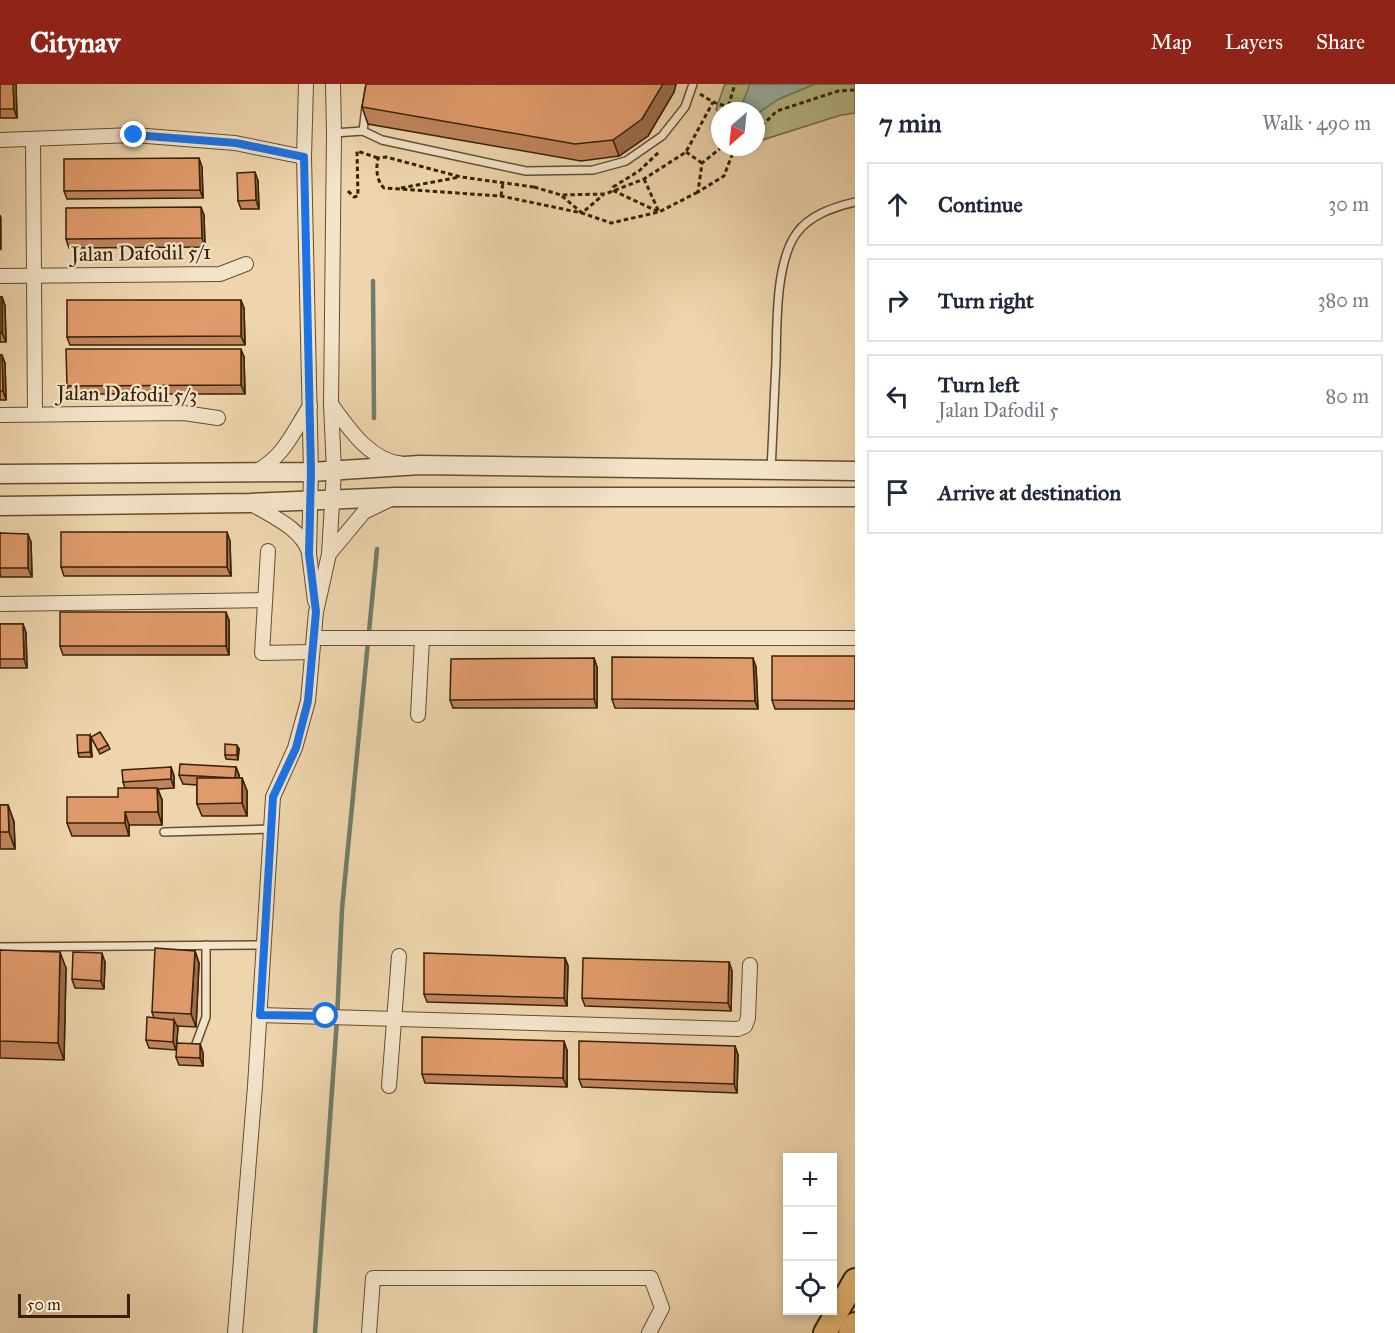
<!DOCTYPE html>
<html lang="en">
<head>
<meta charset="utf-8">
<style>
	:root { --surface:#fff; --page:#f6f6f7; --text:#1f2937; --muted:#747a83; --line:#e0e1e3; --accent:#8f2418 }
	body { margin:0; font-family:"IM FELL Great Primer",serif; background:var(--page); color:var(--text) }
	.controls { position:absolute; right:18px; bottom:18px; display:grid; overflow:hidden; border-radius:0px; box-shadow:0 3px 9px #0003 }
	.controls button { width:54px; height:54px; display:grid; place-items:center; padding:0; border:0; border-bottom:2px solid var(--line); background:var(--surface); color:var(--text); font:30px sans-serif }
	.compass { position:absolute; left:711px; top:18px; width:54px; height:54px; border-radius:50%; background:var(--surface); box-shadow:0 3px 9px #0003; rotate:207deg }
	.scale { position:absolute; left:18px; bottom:15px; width:112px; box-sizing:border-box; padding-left:6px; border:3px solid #362106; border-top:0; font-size:16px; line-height:21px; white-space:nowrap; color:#362106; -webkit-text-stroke:4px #f4e4ca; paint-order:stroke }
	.stop { position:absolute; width:18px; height:18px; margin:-14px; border:4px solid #1a73e8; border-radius:50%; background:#fff }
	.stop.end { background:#1a73e8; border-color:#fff; box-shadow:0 2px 6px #0008 }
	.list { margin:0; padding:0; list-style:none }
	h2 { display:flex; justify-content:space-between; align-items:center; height:78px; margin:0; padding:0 24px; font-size:26px }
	h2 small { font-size:20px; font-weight:400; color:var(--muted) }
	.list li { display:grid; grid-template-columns:39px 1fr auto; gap:18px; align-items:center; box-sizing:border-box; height:84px; margin:0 12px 12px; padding:0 12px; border:2px solid var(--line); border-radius:0px }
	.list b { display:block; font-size:22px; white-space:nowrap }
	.list p { margin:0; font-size:20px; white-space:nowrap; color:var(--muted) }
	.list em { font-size:20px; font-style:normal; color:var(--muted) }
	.icon { flex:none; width:33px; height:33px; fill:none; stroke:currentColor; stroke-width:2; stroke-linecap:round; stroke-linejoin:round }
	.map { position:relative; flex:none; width:855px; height:1249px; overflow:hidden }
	header { display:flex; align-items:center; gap:36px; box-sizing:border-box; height:84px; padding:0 30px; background:var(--accent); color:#fff }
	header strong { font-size:28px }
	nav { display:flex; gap:33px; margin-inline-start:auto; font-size:21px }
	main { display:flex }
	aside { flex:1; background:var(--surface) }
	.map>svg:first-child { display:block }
	.green { fill:#b6be8b; stroke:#767048; stroke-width:1.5 }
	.water { fill:#99b9a9; stroke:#717c68; stroke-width:1.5 }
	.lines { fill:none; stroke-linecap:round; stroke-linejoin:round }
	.stream { stroke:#717c68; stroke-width:4.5 }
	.service-casing { stroke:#644e30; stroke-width:10 }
	.minor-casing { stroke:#644e30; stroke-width:16 }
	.tertiary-casing { stroke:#644e30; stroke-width:21 }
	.primary-casing { stroke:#362106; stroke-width:26 }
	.path { stroke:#362106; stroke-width:3; stroke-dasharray:4.5 3; stroke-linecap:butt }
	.service { stroke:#f4e4ca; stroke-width:7 }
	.minor { stroke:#f4e4ca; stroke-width:14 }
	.tertiary { stroke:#f4e4ca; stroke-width:18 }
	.primary { stroke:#e7ba76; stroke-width:22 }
	.wall { fill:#c1855d; stroke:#362106; stroke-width:1.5 }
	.shaded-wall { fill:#9d6c4c; stroke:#362106; stroke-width:1.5 }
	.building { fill:#e09b6c; stroke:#362106; stroke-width:1.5 }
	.route { stroke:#1a73e8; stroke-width:8 }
	.labels { text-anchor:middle; stroke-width:4.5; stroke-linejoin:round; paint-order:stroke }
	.street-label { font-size:21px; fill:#362106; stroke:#f4e4ca }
</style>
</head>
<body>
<header>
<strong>Citynav</strong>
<nav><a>Map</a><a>Layers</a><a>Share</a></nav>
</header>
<main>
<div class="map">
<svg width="855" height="1249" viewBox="0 0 855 1249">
	<rect width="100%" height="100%" fill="#eed5ad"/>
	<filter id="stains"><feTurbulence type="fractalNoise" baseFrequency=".00333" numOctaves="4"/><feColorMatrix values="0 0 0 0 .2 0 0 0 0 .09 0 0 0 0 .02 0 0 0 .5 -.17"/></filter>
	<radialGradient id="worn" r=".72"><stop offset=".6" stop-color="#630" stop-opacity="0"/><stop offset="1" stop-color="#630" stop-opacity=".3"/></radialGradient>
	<path class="green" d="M 725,0 L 855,0 L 855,29 L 841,31 L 756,58 L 756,27 L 720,27 L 720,30 L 716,25 Z"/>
	<path class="water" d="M 750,0 L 815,0 L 779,15 L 758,29 L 743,18 Z"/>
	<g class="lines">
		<g class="stream">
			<path d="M 373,197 L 374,334"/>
			<path d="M 315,1249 L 337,935 L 342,825 L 377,465"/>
		</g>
		<defs>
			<g id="service">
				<path d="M 363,47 L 366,23"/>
				<path d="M 334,49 L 363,47 L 382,56 L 526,87 L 593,86 L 626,77 L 662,52 L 685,23 L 693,0"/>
				<path d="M 771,385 C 773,350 774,315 776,279 C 777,243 775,180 796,150 C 809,131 834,123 855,118"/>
				<path d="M 164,748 L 272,745"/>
				<path d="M 0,863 L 264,861"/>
				<path d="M 196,960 L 206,933 L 206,861"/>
			</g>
			<g id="minor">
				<path d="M 306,0 L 304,73 L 311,388 L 309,470 L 315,517"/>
				<path d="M 33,55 L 35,330"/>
				<path d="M 0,56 L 134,51 L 235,59 L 304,73"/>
				<path d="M 0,192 L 220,190 L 246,180"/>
				<path d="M 331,320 C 349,345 370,377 403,380"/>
				<path d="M 0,331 L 184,329 L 218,334"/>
				<path d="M 255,388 C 284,373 293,348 310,322"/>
				<path d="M 250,419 C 271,432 301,444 309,468"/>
				<path d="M 268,467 L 262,569 L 312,568"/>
				<path d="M 329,470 L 364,428 L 391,415"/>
				<path d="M 0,520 L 265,516"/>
				<path d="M 314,554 L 855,554"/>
				<path d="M 418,631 L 422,555"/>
				<path d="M 259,931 L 738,945 L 745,942 L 748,934 L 750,881"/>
				<path d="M 389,1002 L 399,872"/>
				<path d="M 235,1249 L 255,1002 L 273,713 L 295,664 L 308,617 L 316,528 L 329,470 L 334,387 L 331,320 L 334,49 L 333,0"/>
				<path d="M 369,1249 L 373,1194 L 651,1194 L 662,1224 L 649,1249"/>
			</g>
			<g id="tertiary">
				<path d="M 0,390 L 311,388 L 420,381 L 855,387"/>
				<path d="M 0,422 L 250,419 L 395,413 L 855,413"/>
			</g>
			<g id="primary">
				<path d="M 825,1249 L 855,1196"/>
				<path d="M 850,1249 L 855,1240"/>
			</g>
		</defs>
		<use href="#service" class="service-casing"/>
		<use href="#minor" class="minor-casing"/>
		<use href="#tertiary" class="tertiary-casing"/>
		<use href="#primary" class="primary-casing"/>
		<g class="path">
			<path d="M 700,10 L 713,18 L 728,23"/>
			<path d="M 733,27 L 728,23 L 735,0"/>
			<path d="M 756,47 L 777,27 L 838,7 L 855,6"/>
			<path d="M 722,63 L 702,79 L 698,108 L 724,92 L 735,63"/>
			<path d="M 686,68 L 702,79"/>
			<path d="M 644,95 L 659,128 L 614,107 L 613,103 L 639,87 L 659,68"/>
			<path d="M 534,103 L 461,93 L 386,73 L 378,74 C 376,84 376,96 384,104 L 501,112 L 582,129 L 611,139 L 659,128 L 698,108"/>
			<path d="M 534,103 L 561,111 L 605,110 L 644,95 L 686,68 L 713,18"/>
			<path d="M 401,104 L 460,93"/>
			<path d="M 348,107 L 354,113 L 358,112 L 357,67 L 378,74"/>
			<path d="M 501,112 L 503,99"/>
			<path d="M 562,112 L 582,129 L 603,111"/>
		</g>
		<use href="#service" class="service"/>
		<use href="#minor" class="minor"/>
		<use href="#tertiary" class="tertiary"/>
		<use href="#primary" class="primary"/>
	</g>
	<g class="wall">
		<path d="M 0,0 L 16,0 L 17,34 L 0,34 Z"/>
		<path d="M 366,0 L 676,0 L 674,8 L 648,52 L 619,72 L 581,77 L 368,40 L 362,23 Z"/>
		<path d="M 202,83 L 203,114 L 67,115 L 64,107 Z"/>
		<path d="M 258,97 L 259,125 L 241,125 L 238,117 Z"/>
		<path d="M 204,131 L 205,163 L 69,164 L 66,155 Z"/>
		<path d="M 0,213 L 2,213 L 5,222 L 6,258 L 0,258 Z"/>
		<path d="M 244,224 L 245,261 L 70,261 L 67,253 Z"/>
		<path d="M 0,271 L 5,279 L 6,316 L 0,316 Z"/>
		<path d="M 244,273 L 245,310 L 70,310 L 67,302 Z"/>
		<path d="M 0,449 L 31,458 L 32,493 L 1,493 L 0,489 Z"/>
		<path d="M 230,457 L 231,492 L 64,492 L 61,483 Z"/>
		<path d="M 229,536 L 229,571 L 63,571 L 60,562 Z"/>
		<path d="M 0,540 L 23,540 L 26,549 L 27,584 L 0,584 Z"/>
		<path d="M 855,572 L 855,625 L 775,625 L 772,616 Z"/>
		<path d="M 594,574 L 597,583 L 597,624 L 453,624 L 450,616 Z"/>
		<path d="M 756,583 L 758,625 L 615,624 L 612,615 Z"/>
		<path d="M 90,651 L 92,673 L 79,673 L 78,669 Z"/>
		<path d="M 91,653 L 108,661 L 110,665 L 100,670 Z"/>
		<path d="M 239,665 L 238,676 L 226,675 L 225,671 Z"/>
		<path d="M 171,683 L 174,692 L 174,704 L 158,705 L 162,716 L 162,741 L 129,741 L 129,752 L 72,752 L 67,739 L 118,713 L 125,704 L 123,698 Z"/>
		<path d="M 236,683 L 239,691 L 239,694 L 242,694 L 247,707 L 247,732 L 202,732 L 197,720 L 197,701 L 183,700 L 179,691 Z"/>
		<path d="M 0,721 L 8,721 L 14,738 L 15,765 L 0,765 Z"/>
		<path d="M 0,866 L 66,884 L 64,976 L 0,974 Z"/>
		<path d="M 195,867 L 199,879 L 196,943 L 177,942 L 178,944 L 176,966 L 149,964 L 146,956 L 154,934 L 152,928 Z"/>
		<path d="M 565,874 L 568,882 L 567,922 L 427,918 L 424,910 Z"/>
		<path d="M 105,878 L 104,905 L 75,904 L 72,895 Z"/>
		<path d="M 729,878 L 732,887 L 731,927 L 585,922 L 582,914 Z"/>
		<path d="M 200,960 L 203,969 L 203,982 L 179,981 L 176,973 Z"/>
		<path d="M 735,962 L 738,971 L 737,1009 L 582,1003 L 579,995 Z"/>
		<path d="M 567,966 L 567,1003 L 425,999 L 422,990 Z"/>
	</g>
	<g class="shaded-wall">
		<path d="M 13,0 L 16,0 L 17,34 L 14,25 Z"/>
		<path d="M 663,0 L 676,0 L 674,8 L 648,52 L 619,72 L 613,56 Z"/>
		<path d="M 199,74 L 202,83 L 203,114 L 200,106 Z"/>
		<path d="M 255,88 L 258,97 L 259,125 L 256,116 Z"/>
		<path d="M 201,123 L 204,131 L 205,163 L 202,154 Z"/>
		<path d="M 0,131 L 1,134 L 1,166 L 0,164 Z"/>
		<path d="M 2,213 L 5,222 L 6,258 L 2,249 Z"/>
		<path d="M 241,216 L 244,224 L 245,261 L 241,252 Z"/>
		<path d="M 241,265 L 244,273 L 245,310 L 241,301 Z"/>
		<path d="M 2,271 L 5,279 L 6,316 L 3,307 Z"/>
		<path d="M 227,448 L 230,457 L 231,492 L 227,483 Z"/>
		<path d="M 28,450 L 31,458 L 32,493 L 28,484 Z"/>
		<path d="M 226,528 L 229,536 L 229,571 L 226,562 Z"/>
		<path d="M 23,540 L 26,549 L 27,584 L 24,575 Z"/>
		<path d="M 594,574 L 597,583 L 597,624 L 594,615 Z"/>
		<path d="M 753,574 L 756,583 L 758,625 L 755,617 Z"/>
		<path d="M 90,651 L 91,655 L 92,673 L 90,668 Z"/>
		<path d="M 237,661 L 239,665 L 238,676 L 237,671 Z"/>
		<path d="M 171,683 L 174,692 L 174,704 L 171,695 Z"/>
		<path d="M 236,683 L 239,691 L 238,703 L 235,694 Z"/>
		<path d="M 242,694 L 247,707 L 247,732 L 242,719 Z"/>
		<path d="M 157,704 L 162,716 L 162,741 L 158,728 Z"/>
		<path d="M 8,721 L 14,738 L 15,765 L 9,748 Z"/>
		<path d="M 125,728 L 129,741 L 129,752 L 125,739 Z"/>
		<path d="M 195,867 L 199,879 L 196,943 L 191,930 Z"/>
		<path d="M 60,868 L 66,884 L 64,976 L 58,959 Z"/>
		<path d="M 102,869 L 105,878 L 104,905 L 101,897 Z"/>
		<path d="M 565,874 L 568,882 L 567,922 L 564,914 Z"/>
		<path d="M 729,878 L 732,887 L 731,927 L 728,919 Z"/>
		<path d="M 174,936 L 178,944 L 176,966 L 173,958 Z"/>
		<path d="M 564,957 L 567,966 L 567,1003 L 563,994 Z"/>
		<path d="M 200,960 L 203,969 L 203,982 L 200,974 Z"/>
		<path d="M 735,962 L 738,971 L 737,1009 L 734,1000 Z"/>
	</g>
	<g class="building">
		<path d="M 0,0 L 13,0 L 14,25 L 0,25 Z"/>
		<path d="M 366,0 L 663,0 L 642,35 L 613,56 L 575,60 L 362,23 Z"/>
		<path d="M 199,74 L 200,106 L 64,107 L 64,75 Z"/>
		<path d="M 255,88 L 256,116 L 238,117 L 237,89 Z"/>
		<path d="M 201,123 L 202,154 L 66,155 L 66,124 Z"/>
		<rect x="0" y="213" width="2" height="36"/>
		<path d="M 67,216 L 241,216 L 241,252 L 67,253 Z"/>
		<path d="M 66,265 L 241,265 L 241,301 L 67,302 Z"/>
		<path d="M 0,271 L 2,271 L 3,307 L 0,307 Z"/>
		<rect x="61" y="448" width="166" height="35"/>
		<path d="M 0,449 L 28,450 L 28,484 L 0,484 Z"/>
		<rect x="60" y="528" width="166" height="34"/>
		<path d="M 0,540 L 23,540 L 24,575 L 0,575 Z"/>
		<path d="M 772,572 L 855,572 L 855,617 L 772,616 Z"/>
		<path d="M 612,573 L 753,574 L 755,617 L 612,615 Z"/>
		<path d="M 594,574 L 594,615 L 450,616 L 451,575 Z"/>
		<path d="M 100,648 L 108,661 L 98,666 L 91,653 Z"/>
		<path d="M 77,651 L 90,651 L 90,668 L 78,669 Z"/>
		<path d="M 225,660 L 237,661 L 237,671 L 225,671 Z"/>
		<path d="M 180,680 L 236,683 L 235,694 L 179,691 Z"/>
		<path d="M 171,683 L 171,695 L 123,698 L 122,686 Z"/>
		<path d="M 197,694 L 242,694 L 242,719 L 197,720 Z"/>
		<path d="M 118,704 L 157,704 L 158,728 L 125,728 L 125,739 L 67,739 L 67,713 L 118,713 Z"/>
		<path d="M 0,721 L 8,721 L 9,748 L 0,748 Z"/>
		<path d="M 155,864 L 195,867 L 191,930 L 152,928 Z"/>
		<path d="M 0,866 L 60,868 L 58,959 L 0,957 Z"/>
		<path d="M 73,868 L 102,869 L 101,897 L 72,895 Z"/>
		<path d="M 424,869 L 565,874 L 564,914 L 424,910 Z"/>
		<path d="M 583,874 L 729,878 L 728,919 L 582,914 Z"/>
		<path d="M 147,933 L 174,936 L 173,958 L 146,956 Z"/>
		<path d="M 422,953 L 564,957 L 563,994 L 422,990 Z"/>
		<path d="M 579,957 L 735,962 L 734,1000 L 579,995 Z"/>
		<path d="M 177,959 L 200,960 L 200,974 L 176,973 Z"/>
	</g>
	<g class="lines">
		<path class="route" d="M 134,51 L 236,59 L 304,73 L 311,388 L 309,470 L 316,528 L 308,617 L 296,664 L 273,713 L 260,931 L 326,932"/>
	</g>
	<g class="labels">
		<g class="street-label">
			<text transform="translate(141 169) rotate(-1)" y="7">Jalan Dafodil 5/1</text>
			<text transform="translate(127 310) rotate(1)" y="7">Jalan Dafodil 5/3</text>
		</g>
	</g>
	<rect width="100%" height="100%" filter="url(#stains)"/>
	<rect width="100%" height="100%" fill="url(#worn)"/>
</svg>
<div class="controls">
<button>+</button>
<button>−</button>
<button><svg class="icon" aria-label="locate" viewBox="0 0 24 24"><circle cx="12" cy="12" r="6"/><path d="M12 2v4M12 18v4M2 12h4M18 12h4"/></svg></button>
</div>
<svg class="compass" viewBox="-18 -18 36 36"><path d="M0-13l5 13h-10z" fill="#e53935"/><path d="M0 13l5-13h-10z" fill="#747a83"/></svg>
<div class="scale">50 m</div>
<div class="stop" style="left:326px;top:932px"></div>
<div class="stop end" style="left:134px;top:51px"></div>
</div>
<aside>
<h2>7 min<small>Walk · 490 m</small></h2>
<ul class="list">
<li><svg class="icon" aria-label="ahead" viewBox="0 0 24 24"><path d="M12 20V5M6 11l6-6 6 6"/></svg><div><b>Continue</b></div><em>30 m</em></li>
<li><svg class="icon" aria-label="right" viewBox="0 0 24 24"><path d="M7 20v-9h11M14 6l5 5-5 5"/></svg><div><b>Turn right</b></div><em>380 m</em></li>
<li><svg class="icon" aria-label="left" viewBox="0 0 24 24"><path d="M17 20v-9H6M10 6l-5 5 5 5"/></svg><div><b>Turn left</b><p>Jalan Dafodil 5</p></div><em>80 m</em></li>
<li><svg class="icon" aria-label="arrive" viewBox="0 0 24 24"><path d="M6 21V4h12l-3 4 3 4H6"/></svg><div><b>Arrive at destination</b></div></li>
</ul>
</aside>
</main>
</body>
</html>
